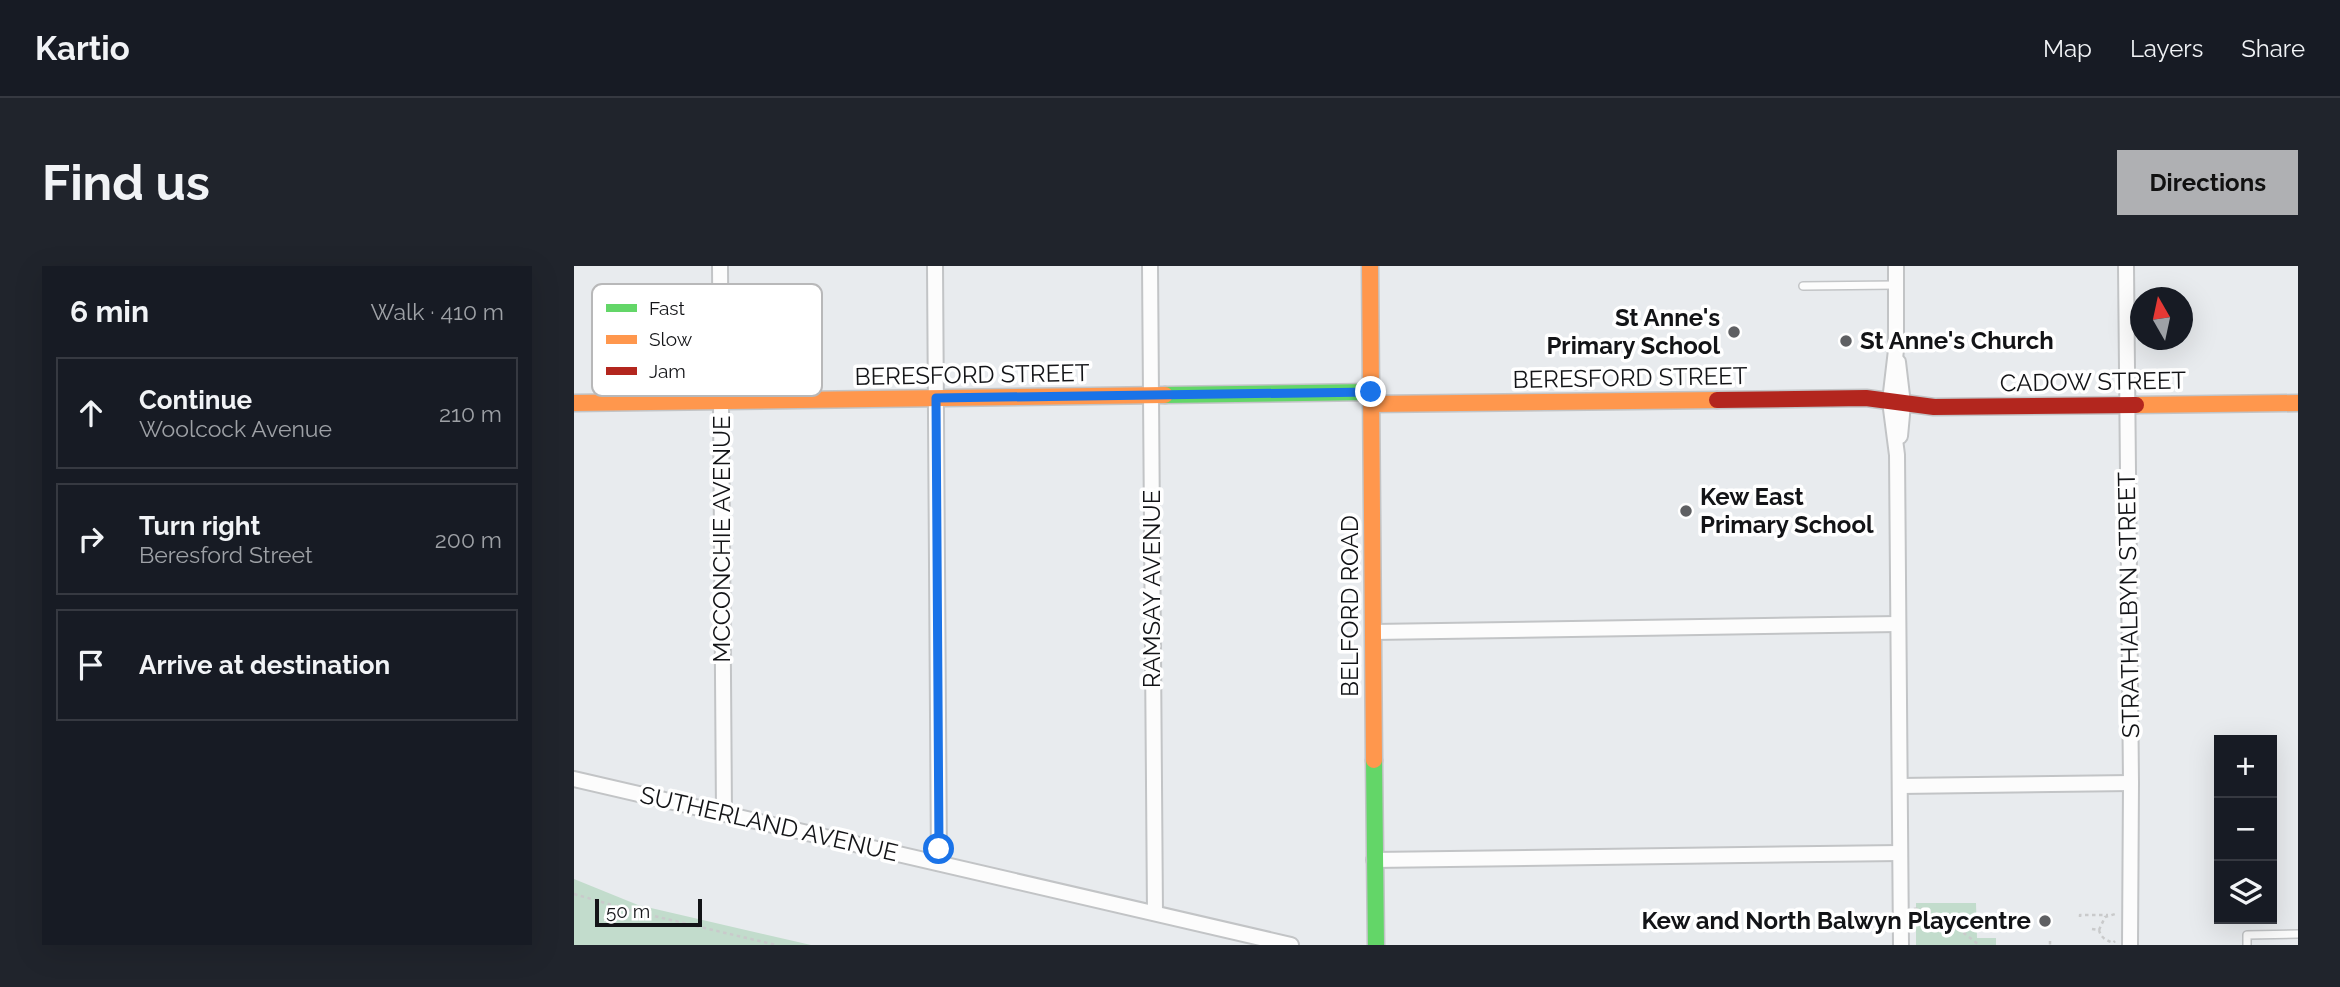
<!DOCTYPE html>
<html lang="en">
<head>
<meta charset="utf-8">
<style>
	:root { --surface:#171b24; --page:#20242c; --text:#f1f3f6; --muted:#9ea1a6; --line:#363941; --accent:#afb0b3 }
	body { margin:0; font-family:Raleway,sans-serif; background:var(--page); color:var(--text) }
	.controls { position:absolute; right:21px; bottom:21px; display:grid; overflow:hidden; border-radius:0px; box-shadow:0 7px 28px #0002 }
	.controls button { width:63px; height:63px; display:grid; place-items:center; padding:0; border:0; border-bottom:2px solid var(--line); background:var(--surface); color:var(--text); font:35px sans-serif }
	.compass { position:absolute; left:1556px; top:21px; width:63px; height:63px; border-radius:50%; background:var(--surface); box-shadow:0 7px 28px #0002; rotate:351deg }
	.scale { position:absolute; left:21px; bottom:18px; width:107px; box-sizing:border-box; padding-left:7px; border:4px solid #131417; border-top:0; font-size:19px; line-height:24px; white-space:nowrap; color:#131417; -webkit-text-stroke:5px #fff; paint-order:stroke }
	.stop { position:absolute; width:21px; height:21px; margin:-16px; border:5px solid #1a73e8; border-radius:50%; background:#fff }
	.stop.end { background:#1a73e8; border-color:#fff; box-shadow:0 2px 7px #0008 }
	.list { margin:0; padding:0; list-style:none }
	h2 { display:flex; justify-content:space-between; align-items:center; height:91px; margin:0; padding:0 28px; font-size:30px }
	h2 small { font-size:23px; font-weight:400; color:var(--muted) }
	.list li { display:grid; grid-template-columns:46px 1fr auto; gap:21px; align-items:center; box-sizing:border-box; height:112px; margin:0 14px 14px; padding:0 14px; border:2px solid var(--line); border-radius:0px }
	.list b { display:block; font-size:26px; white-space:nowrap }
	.list p { margin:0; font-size:23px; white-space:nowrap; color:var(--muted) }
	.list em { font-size:23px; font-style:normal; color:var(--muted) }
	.icon { flex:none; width:38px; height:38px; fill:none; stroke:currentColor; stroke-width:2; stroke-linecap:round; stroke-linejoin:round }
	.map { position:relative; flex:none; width:1724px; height:679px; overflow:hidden; border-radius:0px }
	header { display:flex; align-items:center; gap:42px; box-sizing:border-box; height:98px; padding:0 35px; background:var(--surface); border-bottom:2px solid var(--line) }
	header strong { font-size:33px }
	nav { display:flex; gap:38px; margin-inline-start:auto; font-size:24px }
	.intro { display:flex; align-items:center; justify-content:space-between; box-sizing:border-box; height:168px; padding:0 42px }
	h1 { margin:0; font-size:49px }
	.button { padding:18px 32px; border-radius:0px; background:var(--accent); color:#111; font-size:24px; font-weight:700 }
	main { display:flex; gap:42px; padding:0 42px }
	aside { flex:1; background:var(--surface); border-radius:0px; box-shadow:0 7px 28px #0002 }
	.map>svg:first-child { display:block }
	.green { fill:#c2dccc }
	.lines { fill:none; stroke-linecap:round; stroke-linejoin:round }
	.lane-casing { stroke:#c2c4c6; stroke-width:10 }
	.street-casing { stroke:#c2c4c6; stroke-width:18 }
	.fast-casing { stroke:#c2c4c6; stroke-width:19 }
	.slow-casing { stroke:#c2c4c6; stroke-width:19 }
	.jam-casing { stroke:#c2c4c6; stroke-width:19 }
	.path { stroke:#c9cacb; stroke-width:2.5; stroke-dasharray:3.5 3.5; stroke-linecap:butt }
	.lane { stroke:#fcfcfc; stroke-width:7 }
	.street { stroke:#fcfcfc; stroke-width:14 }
	.fast { stroke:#63d668; stroke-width:16 }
	.slow { stroke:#ff974d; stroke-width:16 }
	.jam { stroke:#b3261e; stroke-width:16 }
	.route { stroke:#1a73e8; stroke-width:9 }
	.poi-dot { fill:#5e5f62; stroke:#fff; stroke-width:2.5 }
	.labels { text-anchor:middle; stroke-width:7; stroke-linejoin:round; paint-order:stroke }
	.poi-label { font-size:24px; font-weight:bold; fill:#131417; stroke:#fff; text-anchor:end }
	.street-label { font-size:24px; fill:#131417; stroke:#fff }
	.key { fill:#fff; stroke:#b8b8b9; stroke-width:2 }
	.key-label { font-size:19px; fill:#131417 }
</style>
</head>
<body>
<header>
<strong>Kartio</strong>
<nav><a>Map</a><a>Layers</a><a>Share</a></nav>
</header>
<div class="intro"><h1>Find us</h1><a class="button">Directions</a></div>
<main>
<aside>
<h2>6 min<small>Walk · 410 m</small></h2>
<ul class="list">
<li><svg class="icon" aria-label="ahead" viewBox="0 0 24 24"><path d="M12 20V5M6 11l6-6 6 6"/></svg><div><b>Continue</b><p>Woolcock Avenue</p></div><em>210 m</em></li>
<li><svg class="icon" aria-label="right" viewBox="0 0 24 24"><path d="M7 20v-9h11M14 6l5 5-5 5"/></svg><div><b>Turn right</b><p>Beresford Street</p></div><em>200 m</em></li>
<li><svg class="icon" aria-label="arrive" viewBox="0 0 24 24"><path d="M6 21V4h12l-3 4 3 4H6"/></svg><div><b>Arrive at destination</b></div></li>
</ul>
</aside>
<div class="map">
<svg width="1724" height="679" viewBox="0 0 1724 679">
	<rect width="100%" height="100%" fill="#e8ebee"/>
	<g class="green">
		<path d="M 0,613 L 64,639 L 237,679 L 0,679 Z"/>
		<path d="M 1342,637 L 1402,637 L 1403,672 L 1422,672 L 1422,679 L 1342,679 Z"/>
	</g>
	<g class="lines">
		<defs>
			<g id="lane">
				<path d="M 1229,20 L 1322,19"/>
				<path d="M 1673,679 L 1673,669 L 1724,668"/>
			</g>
			<g id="street">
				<path d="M 146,0 L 150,547"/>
				<path d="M 361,0 L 365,597"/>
				<path d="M 576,0 L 581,647"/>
				<path d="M 1322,0 L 1322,84 L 1316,135 L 1323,189 L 1327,679"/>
				<path d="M 1552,0 L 1557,517 L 1556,679"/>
				<path d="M 1324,96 L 1329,138 L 1326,170"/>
				<path d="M 799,366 L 1324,358"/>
				<path d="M 0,513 L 717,679"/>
				<path d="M 1326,520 L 1557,517"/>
				<path d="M 800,594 L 1326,587"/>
			</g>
			<g id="fast">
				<path d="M 591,129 L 797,126"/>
				<path d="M 800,494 L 802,679"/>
			</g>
			<g id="slow">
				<path d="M 796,0 L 800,494"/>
				<path d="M 0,137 L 591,129"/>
				<path d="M 798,138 L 1143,134"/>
				<path d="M 1562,139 L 1724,137"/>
			</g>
			<path id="jam" d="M 1143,134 L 1292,132 L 1360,141 L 1562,139"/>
		</defs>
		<use href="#lane" class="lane-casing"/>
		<use href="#street" class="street-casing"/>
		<use href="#fast" class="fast-casing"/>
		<use href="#slow" class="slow-casing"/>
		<use href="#jam" class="jam-casing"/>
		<g class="path">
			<path d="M 0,628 L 59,645 L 202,679"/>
			<path d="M 1340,643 C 1356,638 1391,668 1405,679"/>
			<path d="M 1506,651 L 1506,649 L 1534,649"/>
			<path d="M 1518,663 L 1525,664 C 1527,672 1532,674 1539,677 L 1541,675"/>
			<path d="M 1525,664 L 1531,651 L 1541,648 L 1541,651"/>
			<path d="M 1476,675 L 1476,679"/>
		</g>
		<use href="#lane" class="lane"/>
		<use href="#street" class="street"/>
		<use href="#fast" class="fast"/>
		<use href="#slow" class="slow"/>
		<use href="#jam" class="jam"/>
	</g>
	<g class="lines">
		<path class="route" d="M 365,583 L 362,132 L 797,126"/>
	</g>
	<g class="poi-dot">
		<circle cx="1160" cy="66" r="7"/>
		<circle cx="1272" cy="75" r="7"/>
		<circle cx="1112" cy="245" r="7"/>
		<circle cx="1471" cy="655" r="7"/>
	</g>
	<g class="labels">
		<g class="poi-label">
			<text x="1146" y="60">St Anne's<tspan x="1146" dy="28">Primary School</tspan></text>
			<text x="1286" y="83" text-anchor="start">St Anne's Church</text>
			<text x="1126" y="239" text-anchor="start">Kew East<tspan x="1126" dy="28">Primary School</tspan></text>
			<text x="1457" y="663">Kew and North Balwyn Playcentre</text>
		</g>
		<g class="street-label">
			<text transform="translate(398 109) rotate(-1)" y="8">BERESFORD STREET</text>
			<text transform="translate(1056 112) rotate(-1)" y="8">BERESFORD STREET</text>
			<text transform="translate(1519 116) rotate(-1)" y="8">CADOW STREET</text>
			<text transform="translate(148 273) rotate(-90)" y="8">MCCONCHIE AVENUE</text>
			<text transform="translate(578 323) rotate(-90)" y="8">RAMSAY AVENUE</text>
			<text transform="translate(1555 339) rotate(-91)" y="8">STRATHALBYN STREET</text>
			<text transform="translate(776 340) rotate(-90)" y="8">BELFORD ROAD</text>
			<text transform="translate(195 558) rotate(13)" y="8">SUTHERLAND AVENUE</text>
		</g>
	</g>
	<rect x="18" y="18" width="230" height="112" rx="10" class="key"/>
	<rect x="32" y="38" width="31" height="8" fill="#63d668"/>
	<rect x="32" y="69" width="31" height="9" fill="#ff974d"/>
	<rect x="32" y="101" width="31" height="8" fill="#b3261e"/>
	<g class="key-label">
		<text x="75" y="49">Fast</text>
		<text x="75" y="80">Slow</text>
		<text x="75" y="112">Jam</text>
	</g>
</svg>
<div class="controls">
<button>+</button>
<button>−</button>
<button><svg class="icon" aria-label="layers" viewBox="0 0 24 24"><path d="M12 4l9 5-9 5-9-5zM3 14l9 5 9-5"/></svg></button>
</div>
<svg class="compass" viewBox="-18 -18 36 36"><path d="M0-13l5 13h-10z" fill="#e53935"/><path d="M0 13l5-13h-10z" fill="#9ea1a6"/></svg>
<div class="scale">50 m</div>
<div class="stop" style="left:365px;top:583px"></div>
<div class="stop end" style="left:797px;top:126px"></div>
</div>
</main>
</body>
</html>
